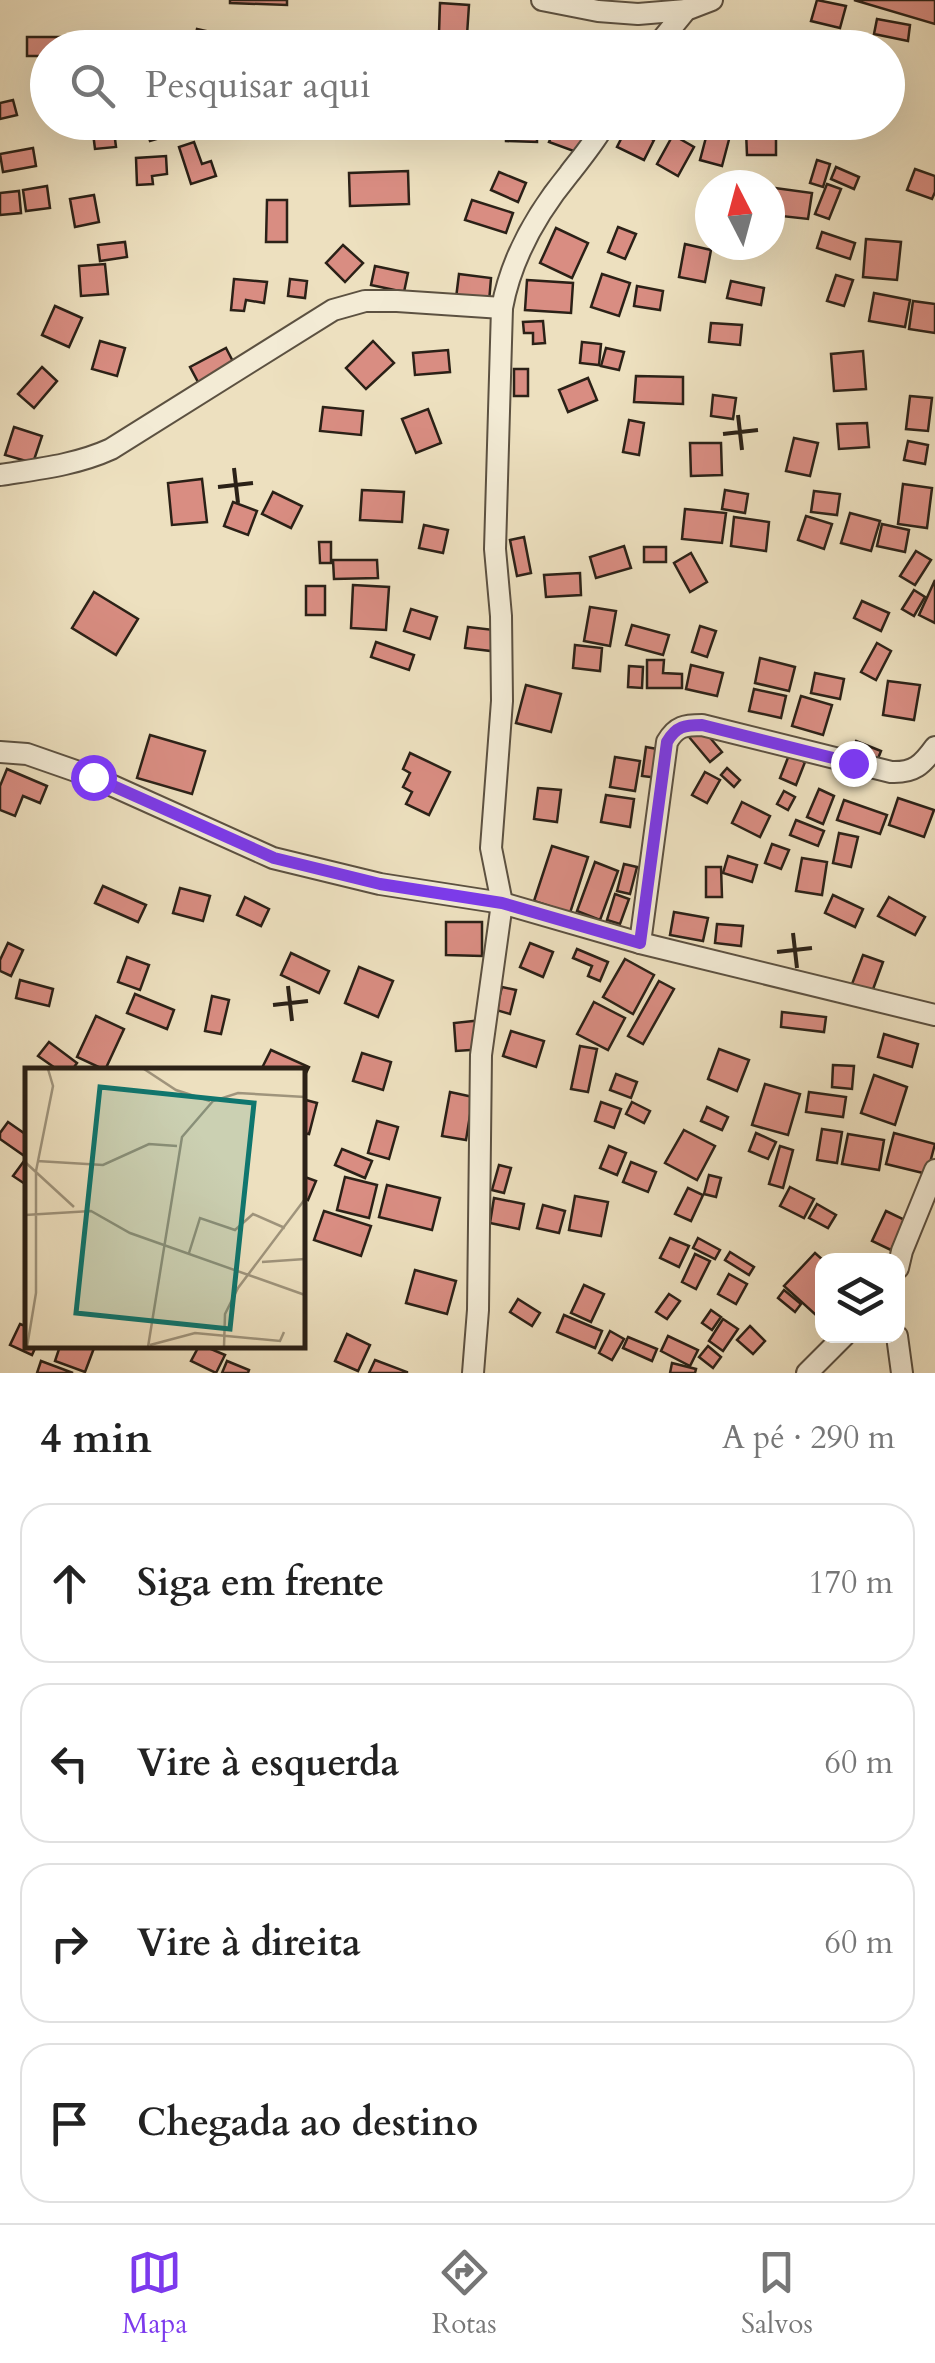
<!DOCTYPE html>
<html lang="pt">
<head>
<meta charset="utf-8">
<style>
	:root { --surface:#fff; --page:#f2f2f2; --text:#222; --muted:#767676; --line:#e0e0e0; --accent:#7c3aed }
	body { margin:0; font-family:Cardo,serif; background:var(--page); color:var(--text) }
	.controls { position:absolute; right:30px; bottom:30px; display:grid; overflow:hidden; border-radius:20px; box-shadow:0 10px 40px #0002 }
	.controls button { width:90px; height:90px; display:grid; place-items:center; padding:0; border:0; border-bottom:2px solid var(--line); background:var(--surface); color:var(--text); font:50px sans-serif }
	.compass { position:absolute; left:695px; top:170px; width:90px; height:90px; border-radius:50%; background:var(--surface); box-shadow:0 10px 40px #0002; rotate:354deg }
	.stop { position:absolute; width:30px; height:30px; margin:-22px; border:8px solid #7c3aed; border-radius:50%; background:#fff }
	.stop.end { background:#7c3aed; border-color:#fff; box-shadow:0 2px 10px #0008 }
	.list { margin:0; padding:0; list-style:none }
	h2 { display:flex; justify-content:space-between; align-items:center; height:130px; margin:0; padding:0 40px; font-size:42px }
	h2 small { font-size:32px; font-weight:400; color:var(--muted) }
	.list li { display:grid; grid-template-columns:65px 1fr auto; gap:30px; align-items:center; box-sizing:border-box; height:160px; margin:0 20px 20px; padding:0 20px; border:2px solid var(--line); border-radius:30px }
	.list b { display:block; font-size:38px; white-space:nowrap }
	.list em { font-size:32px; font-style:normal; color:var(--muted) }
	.icon { flex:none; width:55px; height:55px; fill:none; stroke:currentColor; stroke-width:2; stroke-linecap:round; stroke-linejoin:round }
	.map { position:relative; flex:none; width:935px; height:1373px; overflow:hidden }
	.search { position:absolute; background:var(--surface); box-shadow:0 10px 40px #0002; left:30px; right:30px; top:30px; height:110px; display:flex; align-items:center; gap:25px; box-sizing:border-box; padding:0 35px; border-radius:55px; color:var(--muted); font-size:38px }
	.sheet { height:850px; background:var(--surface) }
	nav { display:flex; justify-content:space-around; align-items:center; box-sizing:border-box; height:140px; border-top:2px solid var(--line); background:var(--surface); font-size:28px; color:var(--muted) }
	nav a { display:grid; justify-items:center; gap:5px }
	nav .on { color:var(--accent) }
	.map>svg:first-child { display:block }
	.building { fill:#d98d82; stroke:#2b2117; stroke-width:2.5 }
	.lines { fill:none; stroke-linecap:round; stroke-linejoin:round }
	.minor-casing { stroke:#5c5141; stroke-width:24 }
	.minor { stroke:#f3ebd5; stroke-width:20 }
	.route { stroke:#7c3aed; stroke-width:12 }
	.ticks { fill:none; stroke:#2b2117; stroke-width:4 }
	.inset-road { fill:none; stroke:#9f947c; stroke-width:2.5 }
	.view { fill:#0f766e; fill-opacity:0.15; stroke:#0f766e; stroke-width:5 }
	.inset-edge { fill:none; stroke:#2b2117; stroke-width:5 }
</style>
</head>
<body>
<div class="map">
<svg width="935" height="1373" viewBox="0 0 935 1373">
	<rect width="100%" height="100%" fill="#ede0bf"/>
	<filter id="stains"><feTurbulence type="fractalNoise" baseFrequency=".002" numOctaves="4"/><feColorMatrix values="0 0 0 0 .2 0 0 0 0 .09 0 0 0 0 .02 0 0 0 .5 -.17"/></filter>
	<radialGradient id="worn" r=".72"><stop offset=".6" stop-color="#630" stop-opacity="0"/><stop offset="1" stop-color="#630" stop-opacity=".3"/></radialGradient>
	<g class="building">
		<path d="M 230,0 L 287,0 L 287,5 L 230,3 Z"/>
		<path d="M 817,0 L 846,6 L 840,28 L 811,21 Z"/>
		<path d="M 854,0 L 935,0 L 935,24 Z"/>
		<path d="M 440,3 L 469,5 L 467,35 L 439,33 Z"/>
		<path d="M 877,19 L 910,25 L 908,41 L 874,34 Z"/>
		<path d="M 197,29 L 237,38 L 235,48 L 193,48 Z"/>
		<path d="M 291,32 L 293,48 L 255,48 L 254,37 Z"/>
		<path d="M 27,37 L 60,37 L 60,48 L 48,48 L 48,56 L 27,56 Z"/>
		<path d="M 13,100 L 17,115 L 0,119 L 0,103 Z"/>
		<path d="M 69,122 L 88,122 L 88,134 L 70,135 Z"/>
		<path d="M 144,122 L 163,122 L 167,136 L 150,141 Z"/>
		<path d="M 806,122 L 834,122 L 827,137 L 804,127 Z"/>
		<path d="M 840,122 L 853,122 L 845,138 L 835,133 Z"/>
		<path d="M 506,126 L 537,126 L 537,142 L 506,141 Z"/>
		<path d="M 709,126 L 731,132 L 722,166 L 700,160 Z"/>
		<path d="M 627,127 L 654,140 L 644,160 L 617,147 Z"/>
		<path d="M 554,130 L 584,140 L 579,153 L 549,142 Z"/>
		<path d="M 776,130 L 776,155 L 747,155 L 746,131 Z"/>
		<path d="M 114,131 L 116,147 L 95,149 L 93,133 Z"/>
		<path d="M 673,135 L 694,147 L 678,176 L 657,164 Z"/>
		<path d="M 194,142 L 202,164 L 211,161 L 216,176 L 191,184 L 179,147 Z"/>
		<path d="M 33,148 L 36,166 L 3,172 L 0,154 Z"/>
		<path d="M 166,156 L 167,174 L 152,176 L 153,184 L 137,185 L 136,158 Z"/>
		<path d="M 817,160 L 830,164 L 823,187 L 810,183 Z"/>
		<path d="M 836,167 L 859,177 L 854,189 L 831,179 Z"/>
		<path d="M 915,169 L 935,176 L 935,192 L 932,199 L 907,190 Z"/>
		<path d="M 408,171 L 409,204 L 350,206 L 349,173 Z"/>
		<path d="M 499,172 L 526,183 L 518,202 L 491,190 Z"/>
		<path d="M 827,184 L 841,189 L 829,219 L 815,214 Z"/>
		<path d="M 47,186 L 50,208 L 26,211 L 23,190 Z"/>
		<path d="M 775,188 L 812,193 L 808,219 L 772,215 Z"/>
		<path d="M 19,191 L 21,213 L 0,215 L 0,193 Z"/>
		<path d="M 94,195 L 99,222 L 75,227 L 70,199 Z"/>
		<path d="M 267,200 L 287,200 L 287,242 L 266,242 Z"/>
		<path d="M 472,200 L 513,213 L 506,233 L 465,220 Z"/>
		<path d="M 618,227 L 636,234 L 625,259 L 608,252 Z"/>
		<path d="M 556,228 L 588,243 L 572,278 L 540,263 Z"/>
		<path d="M 822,232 L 855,243 L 850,259 L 817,248 Z"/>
		<path d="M 866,239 L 901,242 L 897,280 L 863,277 Z"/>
		<path d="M 125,242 L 127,257 L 100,261 L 98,245 Z"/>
		<path d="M 685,244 L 711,250 L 705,282 L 679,277 Z"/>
		<path d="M 343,245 L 363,263 L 345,282 L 326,263 Z"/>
		<path d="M 105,264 L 108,294 L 81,296 L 79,266 Z"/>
		<path d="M 375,266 L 408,273 L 404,292 L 371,285 Z"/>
		<path d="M 459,274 L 491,278 L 489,302 L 456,298 Z"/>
		<path d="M 602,274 L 630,283 L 619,316 L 591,307 Z"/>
		<path d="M 836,275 L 853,280 L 844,306 L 827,301 Z"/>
		<path d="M 234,279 L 267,282 L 264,303 L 246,300 L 244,311 L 231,310 Z"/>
		<path d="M 290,279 L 307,281 L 305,298 L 288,296 Z"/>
		<path d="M 527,280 L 573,283 L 571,313 L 525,310 Z"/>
		<path d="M 731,281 L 764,288 L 761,305 L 727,298 Z"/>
		<path d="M 637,286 L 663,291 L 660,310 L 634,306 Z"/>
		<path d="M 874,293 L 910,300 L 905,327 L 869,321 Z"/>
		<path d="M 913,301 L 935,304 L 935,333 L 909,329 Z"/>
		<path d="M 55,306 L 82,318 L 69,347 L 42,335 Z"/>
		<path d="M 543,321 L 545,343 L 533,344 L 533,333 L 524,333 L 523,322 Z"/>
		<path d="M 711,323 L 742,325 L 740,345 L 709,342 Z"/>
		<path d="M 100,341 L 125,348 L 117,376 L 92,369 Z"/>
		<path d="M 373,341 L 394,363 L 366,389 L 346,368 Z"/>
		<path d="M 582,342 L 601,344 L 599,365 L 580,363 Z"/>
		<path d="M 226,348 L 241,377 L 205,395 L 190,367 Z"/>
		<path d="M 606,348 L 624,352 L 619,370 L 601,366 Z"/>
		<path d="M 448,350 L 450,372 L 415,375 L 413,353 Z"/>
		<path d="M 863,351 L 866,389 L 834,391 L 831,354 Z"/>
		<path d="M 42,367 L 57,381 L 34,408 L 18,394 Z"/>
		<rect x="514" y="369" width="14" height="27"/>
		<path d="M 636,376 L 683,377 L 683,404 L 634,402 Z"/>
		<path d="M 588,378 L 597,400 L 568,412 L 559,390 Z"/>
		<path d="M 713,395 L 736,398 L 733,419 L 711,416 Z"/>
		<path d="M 910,396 L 932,398 L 928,431 L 906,429 Z"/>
		<path d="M 323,407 L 363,411 L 361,435 L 320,431 Z"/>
		<path d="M 428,409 L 441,443 L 416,453 L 402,419 Z"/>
		<path d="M 629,420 L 644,423 L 639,455 L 623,452 Z"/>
		<path d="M 867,423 L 869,447 L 839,449 L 837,424 Z"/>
		<path d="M 14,427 L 42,436 L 33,463 L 5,455 Z"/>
		<path d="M 794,438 L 818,443 L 810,476 L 786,471 Z"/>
		<path d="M 908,441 L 928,445 L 925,464 L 904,460 Z"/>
		<path d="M 690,443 L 721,443 L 722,475 L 691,476 Z"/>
		<path d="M 202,479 L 207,522 L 172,525 L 168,483 Z"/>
		<path d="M 903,484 L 932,488 L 927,528 L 898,524 Z"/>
		<path d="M 362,490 L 404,492 L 402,522 L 360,520 Z"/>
		<path d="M 725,490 L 748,494 L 745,513 L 722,509 Z"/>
		<path d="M 814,491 L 840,494 L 837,515 L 811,512 Z"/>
		<path d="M 273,492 L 302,506 L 291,528 L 262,514 Z"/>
		<path d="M 233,502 L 257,511 L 248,535 L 224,526 Z"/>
		<path d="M 685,509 L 726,513 L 722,543 L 682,539 Z"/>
		<path d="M 850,513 L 880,521 L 871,551 L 841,543 Z"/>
		<path d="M 806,516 L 832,524 L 824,549 L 798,540 Z"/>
		<path d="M 734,517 L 769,522 L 766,551 L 731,546 Z"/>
		<path d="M 882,524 L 909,530 L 905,552 L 877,546 Z"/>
		<path d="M 424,525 L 448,530 L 443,553 L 419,548 Z"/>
		<path d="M 524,537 L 531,573 L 517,576 L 510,540 Z"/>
		<path d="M 319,542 L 331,542 L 331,563 L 320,563 Z"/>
		<path d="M 624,546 L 631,568 L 596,578 L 590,557 Z"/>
		<rect x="644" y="547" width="22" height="15"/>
		<path d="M 916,551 L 931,560 L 915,585 L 900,576 Z"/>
		<path d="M 691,553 L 707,582 L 690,592 L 674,563 Z"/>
		<path d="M 333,560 L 377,560 L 378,578 L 334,579 Z"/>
		<path d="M 580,573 L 581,595 L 546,597 L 544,575 Z"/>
		<path d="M 935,580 L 935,623 L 919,615 Z"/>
		<path d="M 353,585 L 389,587 L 386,630 L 351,628 Z"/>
		<rect x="306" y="586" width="19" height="29"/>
		<path d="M 914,590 L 925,597 L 914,616 L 902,609 Z"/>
		<path d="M 94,592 L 138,619 L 116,655 L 72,628 Z"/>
		<path d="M 862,601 L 889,613 L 881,631 L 854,618 Z"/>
		<path d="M 590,607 L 616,611 L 610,646 L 584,641 Z"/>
		<path d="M 411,609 L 437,617 L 430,639 L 404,631 Z"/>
		<path d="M 632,625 L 669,635 L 663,655 L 626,645 Z"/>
		<path d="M 700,626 L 716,631 L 707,657 L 692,652 Z"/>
		<path d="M 468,627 L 494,630 L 491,651 L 465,648 Z"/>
		<path d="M 376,642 L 414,655 L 409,670 L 371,657 Z"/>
		<path d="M 877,643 L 891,651 L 876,680 L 861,672 Z"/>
		<path d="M 575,645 L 602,648 L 600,671 L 573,668 Z"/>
		<path d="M 760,658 L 795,667 L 789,691 L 755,683 Z"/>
		<path d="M 647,660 L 664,660 L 663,673 L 682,674 L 682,688 L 647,688 Z"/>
		<path d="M 691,665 L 723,673 L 717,696 L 686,689 Z"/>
		<path d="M 629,666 L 643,667 L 642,688 L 628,687 Z"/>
		<path d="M 815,673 L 844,679 L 840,699 L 811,693 Z"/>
		<path d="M 888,681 L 920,685 L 914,720 L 883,715 Z"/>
		<path d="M 526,685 L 561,694 L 551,732 L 516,723 Z"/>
		<path d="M 754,689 L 786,696 L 781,718 L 749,711 Z"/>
		<path d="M 801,696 L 832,705 L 823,735 L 792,726 Z"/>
		<path d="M 701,727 L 722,752 L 710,762 L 689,737 Z"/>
		<path d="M 150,735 L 205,751 L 192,794 L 137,778 Z"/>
		<path d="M 856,741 L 881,751 L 871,776 L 846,765 Z"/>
		<path d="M 646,747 L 663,750 L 659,778 L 642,776 Z"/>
		<path d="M 410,753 L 450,772 L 429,815 L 406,804 L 412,792 L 403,787 L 410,773 L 403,769 Z"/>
		<path d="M 789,755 L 805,762 L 796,785 L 780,778 Z"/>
		<path d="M 615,757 L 640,761 L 635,791 L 610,787 Z"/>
		<path d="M 727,768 L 740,780 L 734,787 L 721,775 Z"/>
		<path d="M 7,769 L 47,786 L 40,803 L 23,796 L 15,816 L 0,810 L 0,786 Z"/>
		<path d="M 705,772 L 720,780 L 707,803 L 692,795 Z"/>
		<path d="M 538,788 L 561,790 L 557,822 L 534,819 Z"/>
		<path d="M 819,789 L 834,796 L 823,824 L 807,817 Z"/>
		<path d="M 784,791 L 795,797 L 788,810 L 777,804 Z"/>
		<path d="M 606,795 L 634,799 L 630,827 L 601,822 Z"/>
		<path d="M 898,798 L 934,810 L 924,837 L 889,825 Z"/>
		<path d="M 844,800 L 887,815 L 880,834 L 837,820 Z"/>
		<path d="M 742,802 L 770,816 L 760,837 L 732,823 Z"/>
		<path d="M 796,820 L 824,831 L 818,846 L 790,835 Z"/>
		<path d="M 839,833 L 858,837 L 851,867 L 833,863 Z"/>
		<path d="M 772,844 L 789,850 L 781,869 L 765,863 Z"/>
		<path d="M 552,846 L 588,857 L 570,913 L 534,901 Z"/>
		<path d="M 728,856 L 757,865 L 752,882 L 723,873 Z"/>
		<path d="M 802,858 L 827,862 L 822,895 L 796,891 Z"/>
		<path d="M 595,862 L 618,871 L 600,920 L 577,911 Z"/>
		<path d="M 624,864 L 637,867 L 630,894 L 617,891 Z"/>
		<path d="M 706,867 L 721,867 L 722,897 L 706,897 Z"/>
		<path d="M 103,886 L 146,905 L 138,922 L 95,903 Z"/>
		<path d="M 180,888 L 210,896 L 203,921 L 173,913 Z"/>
		<path d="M 615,894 L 629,899 L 620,924 L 607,920 Z"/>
		<path d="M 833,895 L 863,909 L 855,927 L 825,913 Z"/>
		<path d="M 245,897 L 269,909 L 261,926 L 237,915 Z"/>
		<path d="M 889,897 L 925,917 L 915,935 L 878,916 Z"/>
		<path d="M 674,912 L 708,918 L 703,941 L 670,935 Z"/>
		<path d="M 446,922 L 482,922 L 482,956 L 446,955 Z"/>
		<path d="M 717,924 L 743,926 L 741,946 L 715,943 Z"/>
		<path d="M 8,943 L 23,950 L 11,976 L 0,971 L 0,960 Z"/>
		<path d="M 530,943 L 553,952 L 543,977 L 520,967 Z"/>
		<path d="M 577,949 L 608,962 L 600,981 L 588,976 L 592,966 L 573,958 Z"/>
		<path d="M 291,953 L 329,971 L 319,993 L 281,975 Z"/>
		<path d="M 863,955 L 883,962 L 872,992 L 852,984 Z"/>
		<path d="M 127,957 L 149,965 L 140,990 L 118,982 Z"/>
		<path d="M 625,959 L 654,975 L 633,1014 L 603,997 Z"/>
		<path d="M 359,967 L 393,981 L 378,1017 L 345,1003 Z"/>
		<path d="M 20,980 L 53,989 L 49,1006 L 16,998 Z"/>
		<path d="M 659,981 L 674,989 L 643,1044 L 628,1036 Z"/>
		<path d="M 502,987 L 516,990 L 510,1014 L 496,1010 Z"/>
		<path d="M 135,994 L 174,1010 L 167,1029 L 127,1013 Z"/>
		<path d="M 212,996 L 229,1000 L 221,1034 L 205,1031 Z"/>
		<path d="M 594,1002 L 625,1018 L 608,1050 L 577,1034 Z"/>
		<path d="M 782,1012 L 826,1017 L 824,1032 L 781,1027 Z"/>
		<path d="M 96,1016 L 124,1029 L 105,1070 L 77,1057 Z"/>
		<path d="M 483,1020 L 485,1049 L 456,1051 L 454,1023 Z"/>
		<path d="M 511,1031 L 544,1041 L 536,1067 L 503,1056 Z"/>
		<path d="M 884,1034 L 918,1044 L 912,1067 L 878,1057 Z"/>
		<path d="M 49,1042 L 77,1063 L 72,1070 L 58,1070 L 38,1056 Z"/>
		<path d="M 580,1046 L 597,1049 L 588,1092 L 571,1089 Z"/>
		<path d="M 719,1049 L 749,1060 L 737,1091 L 708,1079 Z"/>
		<path d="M 271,1050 L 309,1067 L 302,1081 L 302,1070 L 261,1070 Z"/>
		<path d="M 362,1053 L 391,1062 L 383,1090 L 353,1081 Z"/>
		<path d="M 833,1065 L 854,1066 L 852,1089 L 832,1087 Z"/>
		<path d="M 616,1074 L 637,1082 L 631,1098 L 610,1090 Z"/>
		<path d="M 874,1075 L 907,1087 L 895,1125 L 861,1113 Z"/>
		<path d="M 765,1084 L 800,1094 L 788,1135 L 752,1125 Z"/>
		<path d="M 450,1092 L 473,1097 L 466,1140 L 442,1136 Z"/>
		<path d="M 809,1092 L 846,1097 L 843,1117 L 806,1112 Z"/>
		<path d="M 302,1099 L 317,1103 L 309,1134 L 302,1133 Z"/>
		<path d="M 601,1102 L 621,1109 L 614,1128 L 595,1121 Z"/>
		<path d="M 632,1102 L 650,1111 L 644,1123 L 626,1114 Z"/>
		<path d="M 707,1107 L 728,1117 L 722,1130 L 701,1121 Z"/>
		<path d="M 377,1121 L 398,1127 L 389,1159 L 368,1153 Z"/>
		<path d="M 8,1122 L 28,1136 L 28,1149 L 23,1155 L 0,1139 L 0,1133 Z"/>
		<path d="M 822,1129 L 842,1132 L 837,1163 L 817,1160 Z"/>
		<path d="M 684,1130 L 715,1146 L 697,1180 L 665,1163 Z"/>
		<path d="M 756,1133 L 776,1142 L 768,1159 L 749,1151 Z"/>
		<path d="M 894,1133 L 935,1144 L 927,1174 L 886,1164 Z"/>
		<path d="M 848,1134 L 884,1140 L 879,1170 L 842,1164 Z"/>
		<path d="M 609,1146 L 626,1153 L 617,1175 L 600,1168 Z"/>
		<path d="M 780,1146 L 793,1150 L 783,1188 L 769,1184 Z"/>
		<path d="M 342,1149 L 372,1161 L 365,1178 L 335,1165 Z"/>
		<path d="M 24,1161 L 28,1164 L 28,1186 L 13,1176 Z"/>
		<path d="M 631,1162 L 656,1172 L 648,1192 L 623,1182 Z"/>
		<path d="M 499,1165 L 511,1168 L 504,1193 L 492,1190 Z"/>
		<path d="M 709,1175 L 721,1178 L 716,1197 L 704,1194 Z"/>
		<path d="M 302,1176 L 316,1181 L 308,1200 L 302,1197 Z"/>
		<path d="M 345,1177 L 377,1185 L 369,1218 L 337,1210 Z"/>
		<path d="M 387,1185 L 440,1198 L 432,1230 L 379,1217 Z"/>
		<path d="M 790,1187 L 814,1199 L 804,1218 L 780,1206 Z"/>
		<path d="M 688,1188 L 703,1195 L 691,1221 L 675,1214 Z"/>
		<path d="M 575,1196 L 608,1202 L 601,1236 L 569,1230 Z"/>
		<path d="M 494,1198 L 524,1204 L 519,1229 L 490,1223 Z"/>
		<path d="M 817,1204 L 836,1215 L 828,1228 L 809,1218 Z"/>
		<path d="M 543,1205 L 565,1211 L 559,1233 L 537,1228 Z"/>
		<path d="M 324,1211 L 371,1226 L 361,1256 L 314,1240 Z"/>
		<path d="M 886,1211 L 905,1220 L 891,1250 L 872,1241 Z"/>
		<path d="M 670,1238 L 689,1246 L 679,1267 L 660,1258 Z"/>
		<path d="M 698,1238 L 720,1250 L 715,1259 L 693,1248 Z"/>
		<path d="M 730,1252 L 754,1267 L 749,1275 L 725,1260 Z"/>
		<path d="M 815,1253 L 823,1260 L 822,1310 L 817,1316 L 784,1286 Z"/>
		<path d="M 695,1254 L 710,1261 L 696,1289 L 682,1282 Z"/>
		<path d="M 415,1270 L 456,1281 L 447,1314 L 406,1303 Z"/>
		<path d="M 729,1274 L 747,1284 L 736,1304 L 718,1294 Z"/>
		<path d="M 584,1285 L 604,1294 L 591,1322 L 571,1313 Z"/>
		<path d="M 784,1290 L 801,1304 L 795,1312 L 778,1298 Z"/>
		<path d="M 669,1294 L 680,1301 L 667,1319 L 656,1312 Z"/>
		<path d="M 518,1299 L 540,1313 L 532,1326 L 510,1312 Z"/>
		<path d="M 711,1310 L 721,1317 L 712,1330 L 702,1323 Z"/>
		<path d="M 564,1315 L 602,1331 L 595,1348 L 557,1332 Z"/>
		<path d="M 723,1319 L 738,1329 L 723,1351 L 709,1341 Z"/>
		<path d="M 20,1324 L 28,1327 L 28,1346 L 36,1346 L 32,1355 L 10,1345 Z"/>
		<path d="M 750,1326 L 765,1341 L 753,1354 L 737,1340 Z"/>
		<path d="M 610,1331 L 624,1339 L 612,1360 L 599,1353 Z"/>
		<path d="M 347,1334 L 370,1345 L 358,1371 L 335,1361 Z"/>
		<path d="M 668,1336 L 698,1350 L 690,1366 L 661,1351 Z"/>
		<path d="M 628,1337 L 657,1349 L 652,1361 L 623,1348 Z"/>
		<path d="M 60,1346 L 86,1346 L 94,1348 L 85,1372 L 55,1361 Z"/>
		<path d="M 199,1346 L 204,1346 L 225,1355 L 216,1373 L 191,1361 Z"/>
		<path d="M 708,1346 L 721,1357 L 713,1368 L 699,1357 Z"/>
		<path d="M 375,1360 L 407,1372 L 407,1373 L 369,1373 Z"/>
		<path d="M 41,1361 L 73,1373 L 37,1373 Z"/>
		<path d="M 227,1361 L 249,1370 L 248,1373 L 222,1373 Z"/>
		<path d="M 672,1363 L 696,1369 L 695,1373 L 670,1373 Z"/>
	</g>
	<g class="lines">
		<defs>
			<g id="minor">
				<path d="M 542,0 L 598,11 L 638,14 L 686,10"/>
				<path d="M 655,48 L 686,10 L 712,0"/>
				<path d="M 0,475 C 38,469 76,465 111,449 L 333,310 L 365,301 L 397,301 L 502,308"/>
				<path d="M 0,752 L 27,754 L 93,777 L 273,858 L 380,884 L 502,903 L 640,943 L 935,1015"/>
				<path d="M 640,943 L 667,742 C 676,726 685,725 702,725 L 891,772 C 914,773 922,765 935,747"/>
				<path d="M 898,1268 L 902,1251 L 935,1170"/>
				<path d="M 897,1336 L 902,1373"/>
				<path d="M 473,1373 L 478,1310 L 481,1055 L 502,903 L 491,848 L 502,701 L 501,616 L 495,549 L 502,308 C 511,259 537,213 569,174 C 582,157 595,142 606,122"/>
				<path d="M 807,1373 L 844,1336"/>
			</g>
		</defs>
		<use href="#minor" class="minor-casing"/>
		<use href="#minor" class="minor"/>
	</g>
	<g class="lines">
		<path class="route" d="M 93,777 L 274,858 L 380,884 L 502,903 L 640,943 L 667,742 C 676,726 685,725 702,725 L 853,763"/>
	</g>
	<path class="ticks" d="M 738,415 L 742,450M 723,434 L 758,430M 234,468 L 238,503M 218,487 L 253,483M 793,933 L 797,968M 777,952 L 812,948M 288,986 L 292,1021M 273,1005 L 308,1001"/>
	<g transform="translate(25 1068)">
		<rect width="280" height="280" fill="#ede0bf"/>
		<path class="inset-road" d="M 119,1 L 151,22 L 185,33M 12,93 L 78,97 L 124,76 L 152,78M 0,94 L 49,139M 0,147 L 66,143 L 105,165 L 280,227M 164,185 L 175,150 L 210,162 L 228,146 L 260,160M 237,194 L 280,191M 125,277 L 170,265 L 255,273 L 259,264M 2,279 L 11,225 L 11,103 L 28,18 L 23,1M 123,279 L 157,69 L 188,33 L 213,25 L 280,29M 199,279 L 200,246 L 213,220 L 280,131"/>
		<path class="view" d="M 75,19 L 229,35 L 205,261 L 51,245 Z"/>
		<rect width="280" height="280" class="inset-edge"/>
	</g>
	<rect width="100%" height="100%" filter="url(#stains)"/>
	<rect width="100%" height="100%" fill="url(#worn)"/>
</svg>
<div class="controls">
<button><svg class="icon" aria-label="layers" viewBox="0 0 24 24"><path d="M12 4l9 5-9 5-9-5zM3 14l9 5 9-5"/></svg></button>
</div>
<svg class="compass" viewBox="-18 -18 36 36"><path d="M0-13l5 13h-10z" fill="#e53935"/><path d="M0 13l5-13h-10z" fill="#767676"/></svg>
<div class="stop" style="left:93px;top:777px"></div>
<div class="stop end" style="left:853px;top:763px"></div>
<div class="search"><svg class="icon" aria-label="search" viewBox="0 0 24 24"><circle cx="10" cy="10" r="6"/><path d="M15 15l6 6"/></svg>Pesquisar aqui</div>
</div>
<section class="sheet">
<h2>4 min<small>A pé · 290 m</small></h2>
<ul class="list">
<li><svg class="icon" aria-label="ahead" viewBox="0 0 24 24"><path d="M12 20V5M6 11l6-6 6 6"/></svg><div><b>Siga em frente</b></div><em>170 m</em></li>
<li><svg class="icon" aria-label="left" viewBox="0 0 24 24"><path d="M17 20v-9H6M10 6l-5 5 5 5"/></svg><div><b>Vire à esquerda</b></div><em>60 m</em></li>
<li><svg class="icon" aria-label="right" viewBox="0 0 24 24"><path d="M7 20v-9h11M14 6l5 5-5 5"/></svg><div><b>Vire à direita</b></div><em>60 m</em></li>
<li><svg class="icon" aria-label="arrive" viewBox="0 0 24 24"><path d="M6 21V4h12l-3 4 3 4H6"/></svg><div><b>Chegada ao destino</b></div></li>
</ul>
</section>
<nav>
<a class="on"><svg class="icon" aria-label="map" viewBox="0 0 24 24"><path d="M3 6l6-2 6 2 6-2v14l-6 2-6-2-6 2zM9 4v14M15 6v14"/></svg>Mapa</a>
<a><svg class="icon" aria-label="directions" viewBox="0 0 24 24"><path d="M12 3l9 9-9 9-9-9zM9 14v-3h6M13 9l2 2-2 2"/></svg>Rotas</a>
<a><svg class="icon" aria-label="saved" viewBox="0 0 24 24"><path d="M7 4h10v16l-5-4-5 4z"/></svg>Salvos</a>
</nav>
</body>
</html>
